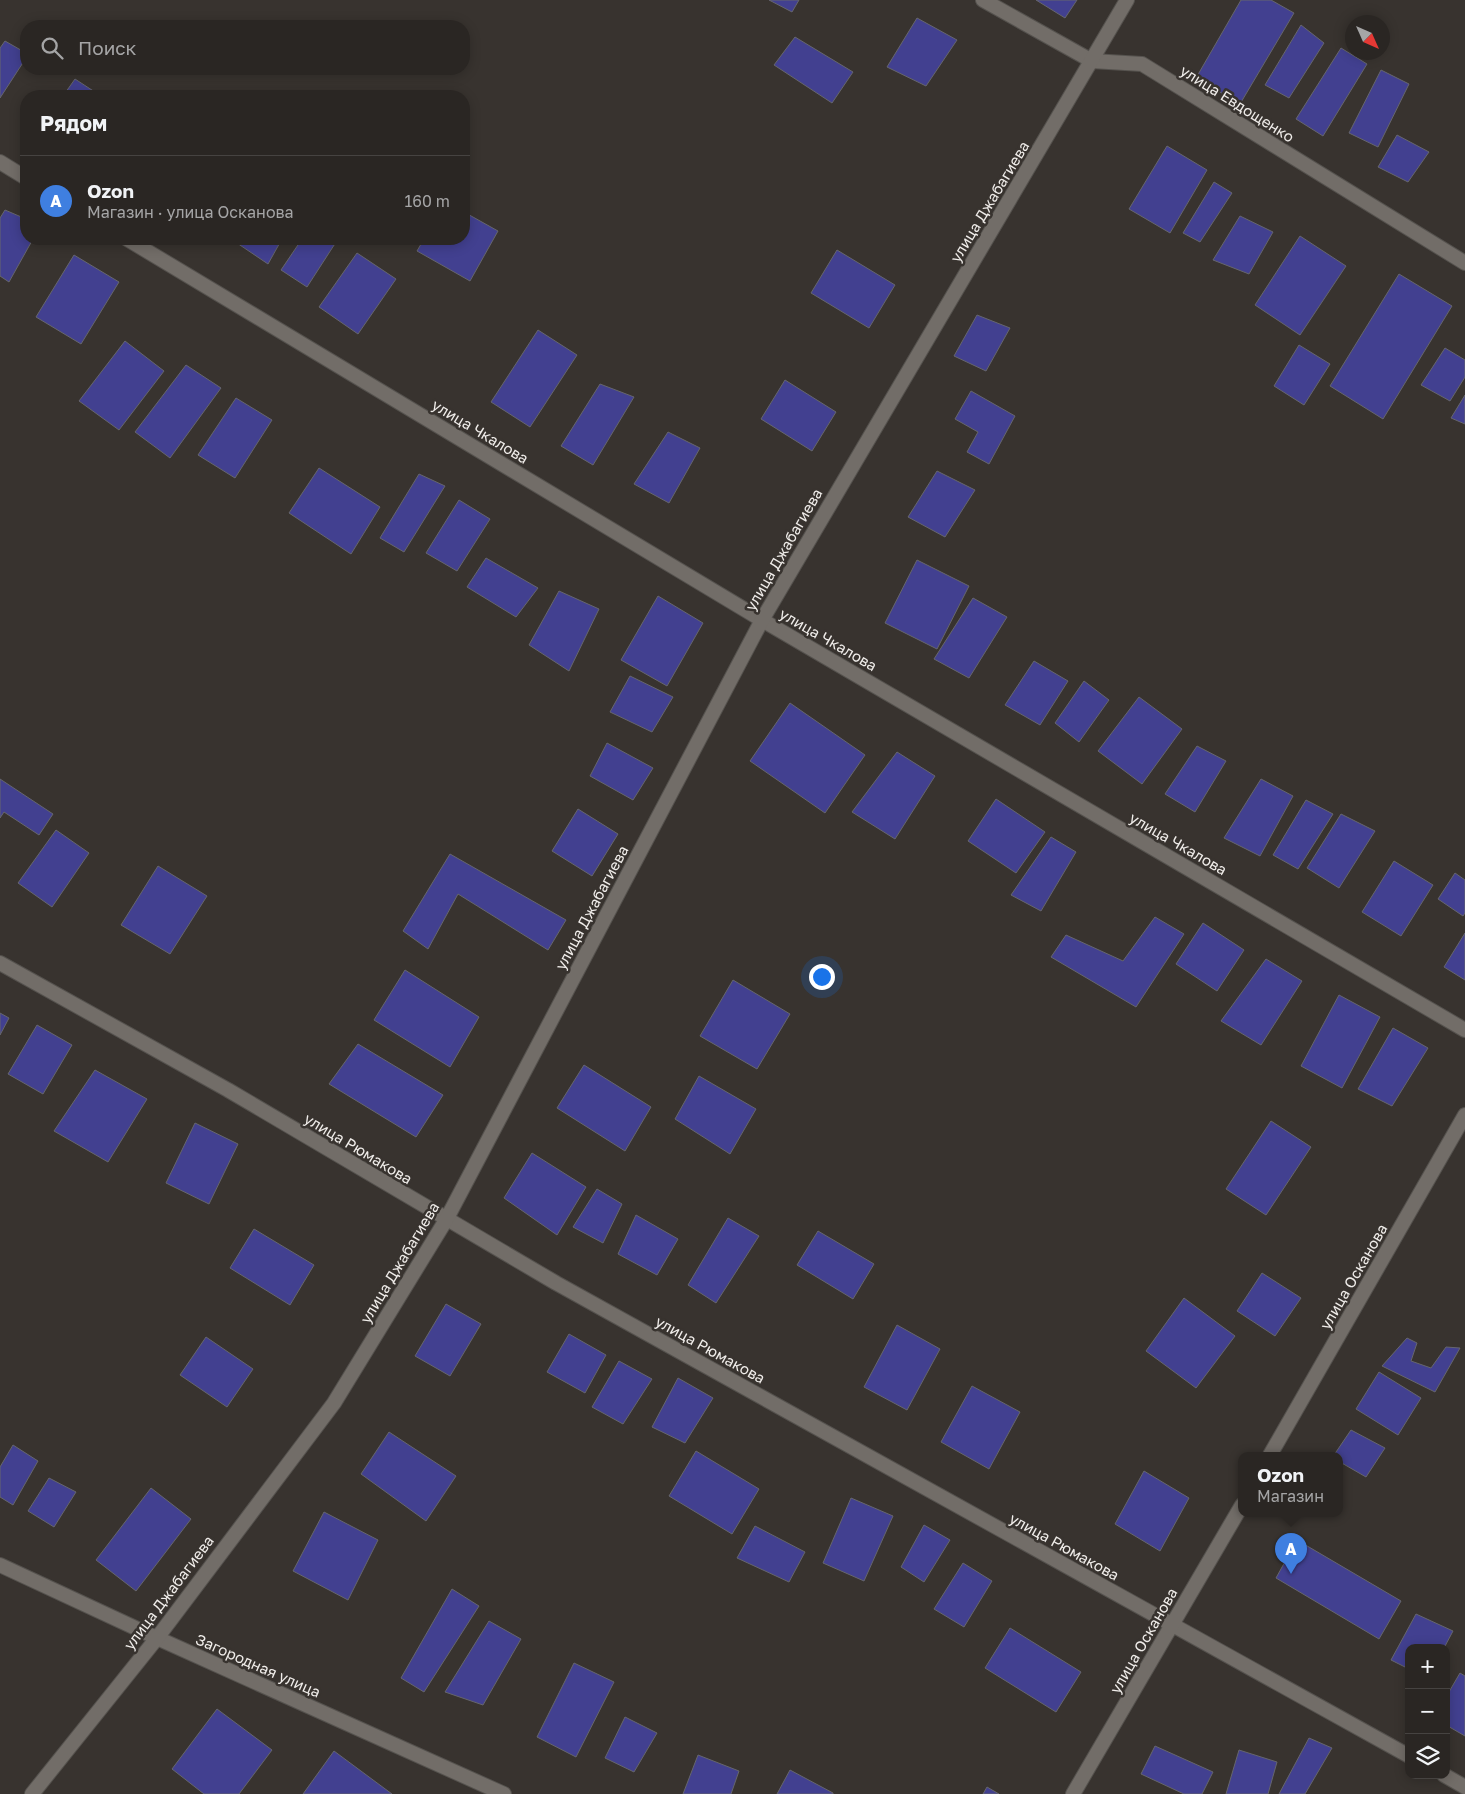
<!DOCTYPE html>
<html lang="ru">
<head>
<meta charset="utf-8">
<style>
	:root { --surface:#2a2623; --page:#363230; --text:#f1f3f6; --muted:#a5a5a6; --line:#464341; --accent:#95b2f1 }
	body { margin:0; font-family:"Golos Text",sans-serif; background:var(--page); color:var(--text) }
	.controls { position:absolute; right:15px; bottom:15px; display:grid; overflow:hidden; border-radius:10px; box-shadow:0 2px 12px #0003 }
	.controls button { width:45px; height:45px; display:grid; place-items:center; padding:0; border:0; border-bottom:1px solid var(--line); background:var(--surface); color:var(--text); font:25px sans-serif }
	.compass { position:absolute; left:1345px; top:15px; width:45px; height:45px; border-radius:50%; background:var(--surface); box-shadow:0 2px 12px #0003; rotate:135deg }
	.you { position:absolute; left:821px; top:976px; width:18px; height:18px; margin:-12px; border:4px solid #fff; border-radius:50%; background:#1a73e8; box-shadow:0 0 0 8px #1a73e833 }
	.badge { display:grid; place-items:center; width:32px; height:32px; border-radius:50%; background:var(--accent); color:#fff; font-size:16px; font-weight:700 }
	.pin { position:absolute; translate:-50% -41px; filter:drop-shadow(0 1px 2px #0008) }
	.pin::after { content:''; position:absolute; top:26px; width:18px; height:15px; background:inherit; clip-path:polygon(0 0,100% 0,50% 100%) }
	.popup { position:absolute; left:1238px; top:1452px; width:105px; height:65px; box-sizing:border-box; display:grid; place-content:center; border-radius:10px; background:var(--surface); filter:drop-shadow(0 1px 4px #0005); font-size:16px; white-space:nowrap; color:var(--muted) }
	.popup b { font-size:19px; color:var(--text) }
	.popup::after { content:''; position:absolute; left:50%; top:100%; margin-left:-10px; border:10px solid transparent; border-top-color:var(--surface) }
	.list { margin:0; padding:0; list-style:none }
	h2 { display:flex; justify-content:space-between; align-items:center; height:65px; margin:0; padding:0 20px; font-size:21px }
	h2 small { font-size:16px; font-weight:400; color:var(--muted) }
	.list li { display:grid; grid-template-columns:32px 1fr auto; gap:15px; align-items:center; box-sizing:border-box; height:90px; padding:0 20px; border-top:1px solid var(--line) }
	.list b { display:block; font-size:19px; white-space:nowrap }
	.list p { margin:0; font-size:16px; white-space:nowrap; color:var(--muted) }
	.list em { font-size:16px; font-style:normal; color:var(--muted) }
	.icon { flex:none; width:28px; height:28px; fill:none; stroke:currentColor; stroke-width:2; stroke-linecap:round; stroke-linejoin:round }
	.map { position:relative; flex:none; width:1465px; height:1794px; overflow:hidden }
	.search { position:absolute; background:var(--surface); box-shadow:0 2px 12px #0003; left:20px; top:20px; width:450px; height:55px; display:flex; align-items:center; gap:12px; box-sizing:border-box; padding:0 18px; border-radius:20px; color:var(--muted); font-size:19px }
	.panel { position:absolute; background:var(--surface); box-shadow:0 2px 12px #0003; left:20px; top:90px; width:450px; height:155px; border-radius:20px }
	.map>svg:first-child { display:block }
	.building { fill:#424090; stroke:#66666d }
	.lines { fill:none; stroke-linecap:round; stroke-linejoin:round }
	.minor-casing { stroke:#55524e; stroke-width:16 }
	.secondary-casing { stroke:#55524e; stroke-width:16 }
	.minor { stroke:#726d68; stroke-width:14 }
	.secondary { stroke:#726d68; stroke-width:14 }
	.labels { text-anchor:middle; stroke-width:5; stroke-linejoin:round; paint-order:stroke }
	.street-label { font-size:15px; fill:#f0edea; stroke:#38332f }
</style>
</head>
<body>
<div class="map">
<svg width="1465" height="1794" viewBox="0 0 1465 1794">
	<rect width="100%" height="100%" fill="#38332f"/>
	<g class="building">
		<path d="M 769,0 L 799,0 L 792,12 Z"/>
		<path d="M 1036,0 L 1077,0 L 1065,18 Z"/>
		<path d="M 1241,0 L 1271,0 L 1294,13 L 1240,104 L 1196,78 Z"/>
		<path d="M 917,18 L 957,40 L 926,86 L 887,67 Z"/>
		<path d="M 1301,25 L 1324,43 L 1289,98 L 1265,85 Z"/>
		<path d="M 795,37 L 853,72 L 832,103 L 774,65 Z"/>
		<path d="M 5,41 L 26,53 L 26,58 L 0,98 L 0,48 Z"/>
		<path d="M 1341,48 L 1367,64 L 1323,136 L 1296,119 Z"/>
		<path d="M 1381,70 L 1409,84 L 1378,147 L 1349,133 Z"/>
		<path d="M 75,79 L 98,94 L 96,96 L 63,96 Z"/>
		<path d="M 1397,135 L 1429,152 L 1408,182 L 1378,167 Z"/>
		<path d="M 1167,146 L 1207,170 L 1170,233 L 1129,209 Z"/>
		<path d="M 1214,182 L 1232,193 L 1200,242 L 1183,233 Z"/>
		<path d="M 5,210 L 26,219 L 26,239 L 33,239 L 9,282 L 0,276 L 0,218 Z"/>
		<path d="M 464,212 L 498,231 L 470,281 L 417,251 L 424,239 L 464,239 Z"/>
		<path d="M 1240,216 L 1273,232 L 1249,274 L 1213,260 Z"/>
		<path d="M 1300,236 L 1346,266 L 1300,335 L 1255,305 Z"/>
		<path d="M 231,239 L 282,239 L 268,264 Z"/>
		<path d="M 302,239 L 338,239 L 307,287 L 281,270 Z"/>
		<path d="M 837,250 L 895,285 L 869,328 L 811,293 Z"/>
		<path d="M 357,253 L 396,279 L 358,334 L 319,307 Z"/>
		<path d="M 74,255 L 119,282 L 81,344 L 36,317 Z"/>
		<path d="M 1399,274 L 1452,306 L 1383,419 L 1330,386 Z"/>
		<path d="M 977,315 L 1010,328 L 986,371 L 954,356 Z"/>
		<path d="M 538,330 L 577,355 L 530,427 L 491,402 Z"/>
		<path d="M 125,341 L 164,371 L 119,430 L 79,401 Z"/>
		<path d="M 1299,345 L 1330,364 L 1304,405 L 1274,386 Z"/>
		<path d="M 1445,348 L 1465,360 L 1465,377 L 1450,401 L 1421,385 Z"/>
		<path d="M 186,365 L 221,388 L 170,458 L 135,432 Z"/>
		<path d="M 785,380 L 836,412 L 812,451 L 761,419 Z"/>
		<path d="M 600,384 L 634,397 L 593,465 L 561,446 Z"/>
		<path d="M 971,391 L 1015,416 L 989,464 L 967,452 L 978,432 L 955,419 Z"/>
		<path d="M 1465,395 L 1465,424 L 1451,418 Z"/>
		<path d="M 236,398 L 272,420 L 235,478 L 198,455 Z"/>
		<path d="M 668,432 L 700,448 L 669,503 L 634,484 Z"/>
		<path d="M 319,468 L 380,507 L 351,554 L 289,513 Z"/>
		<path d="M 937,471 L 975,490 L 945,537 L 908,517 Z"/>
		<path d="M 419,474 L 445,486 L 404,552 L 380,538 Z"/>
		<path d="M 459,500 L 490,519 L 457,571 L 426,553 Z"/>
		<path d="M 486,558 L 538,588 L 516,617 L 467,587 Z"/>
		<path d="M 917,560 L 969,586 L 937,649 L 885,623 Z"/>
		<path d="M 559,591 L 599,609 L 569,671 L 529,645 Z"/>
		<path d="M 658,596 L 703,623 L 667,686 L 621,660 Z"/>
		<path d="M 973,598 L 1007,617 L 969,678 L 934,659 Z"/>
		<path d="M 1034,661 L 1068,681 L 1040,725 L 1005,705 Z"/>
		<path d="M 630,676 L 673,697 L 652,732 L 610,712 Z"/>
		<path d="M 1084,681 L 1109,700 L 1079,742 L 1055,723 Z"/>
		<path d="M 1139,697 L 1182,729 L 1142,784 L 1098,751 Z"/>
		<path d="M 790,703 L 865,755 L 825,813 L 750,761 Z"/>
		<path d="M 607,743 L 653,768 L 633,800 L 590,776 Z"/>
		<path d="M 1197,746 L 1226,761 L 1195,812 L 1165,794 Z"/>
		<path d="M 897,752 L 935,776 L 895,839 L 852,812 Z"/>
		<path d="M 0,779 L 53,814 L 39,835 L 4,812 L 0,818 Z"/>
		<path d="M 1261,779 L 1293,796 L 1260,856 L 1224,838 Z"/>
		<path d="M 996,799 L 1045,832 L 1016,873 L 968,841 Z"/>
		<path d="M 1306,800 L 1333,814 L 1298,869 L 1273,855 Z"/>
		<path d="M 578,809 L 618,834 L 592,876 L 552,851 Z"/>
		<path d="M 1341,814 L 1375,831 L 1339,888 L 1307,868 Z"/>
		<path d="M 56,830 L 89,853 L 52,907 L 18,883 Z"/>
		<path d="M 1051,837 L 1076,852 L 1041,911 L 1011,895 Z"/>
		<path d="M 450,854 L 566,920 L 548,950 L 458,894 L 428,949 L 403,931 Z"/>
		<path d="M 1394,861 L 1433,885 L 1401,936 L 1362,912 Z"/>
		<path d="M 158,866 L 207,896 L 170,954 L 121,925 Z"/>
		<path d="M 1455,873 L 1465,880 L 1465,913 L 1463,916 L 1438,899 Z"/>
		<path d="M 1155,917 L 1184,934 L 1136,1007 L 1051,957 L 1066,935 L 1123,961 Z"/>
		<path d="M 1203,923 L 1244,950 L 1217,991 L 1176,964 Z"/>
		<path d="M 1465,933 L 1465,980 L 1444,967 Z"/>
		<path d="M 1266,959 L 1302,981 L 1261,1045 L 1221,1021 Z"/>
		<path d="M 405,970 L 479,1017 L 450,1067 L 374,1020 Z"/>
		<path d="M 733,980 L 790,1014 L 757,1069 L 700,1036 Z"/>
		<path d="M 1339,995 L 1380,1017 L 1342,1088 L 1301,1066 Z"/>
		<path d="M 0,1013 L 9,1018 L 0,1035 Z"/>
		<path d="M 37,1025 L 72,1045 L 43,1094 L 8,1074 Z"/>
		<path d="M 1393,1028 L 1428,1048 L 1392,1106 L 1358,1089 Z"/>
		<path d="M 358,1044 L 443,1095 L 416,1137 L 329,1084 Z"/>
		<path d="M 584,1065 L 651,1107 L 625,1151 L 557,1108 Z"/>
		<path d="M 95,1070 L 147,1099 L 108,1162 L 54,1131 Z"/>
		<path d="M 699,1076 L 756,1109 L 730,1154 L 675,1119 Z"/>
		<path d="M 1271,1121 L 1311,1147 L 1266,1215 L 1226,1189 Z"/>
		<path d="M 195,1123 L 238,1144 L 209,1204 L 166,1183 Z"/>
		<path d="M 532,1153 L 586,1187 L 557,1235 L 504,1198 Z"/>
		<path d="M 597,1189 L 622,1204 L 603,1243 L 573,1227 Z"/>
		<path d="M 636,1215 L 678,1239 L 657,1275 L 618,1254 Z"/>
		<path d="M 728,1218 L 759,1236 L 716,1303 L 688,1285 Z"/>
		<path d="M 254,1229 L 314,1265 L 290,1305 L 230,1268 Z"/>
		<path d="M 818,1231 L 874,1264 L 853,1299 L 797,1265 Z"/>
		<path d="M 1262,1273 L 1301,1298 L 1275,1336 L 1237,1311 Z"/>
		<path d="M 1184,1298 L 1235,1336 L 1196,1388 L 1146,1351 Z"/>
		<path d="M 446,1304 L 481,1324 L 450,1376 L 415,1356 Z"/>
		<path d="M 897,1325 L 940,1349 L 907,1410 L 864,1387 Z"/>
		<path d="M 569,1334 L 606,1355 L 585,1393 L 547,1372 Z"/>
		<path d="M 206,1337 L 253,1369 L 227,1407 L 180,1375 Z"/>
		<path d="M 1407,1338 L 1417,1343 L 1411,1361 L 1431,1368 L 1446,1347 L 1460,1348 L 1435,1392 L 1382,1366 Z"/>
		<path d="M 619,1361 L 652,1379 L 623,1424 L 592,1407 Z"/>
		<path d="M 1379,1372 L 1421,1398 L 1398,1435 L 1356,1409 Z"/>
		<path d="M 678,1378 L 713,1398 L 685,1443 L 652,1427 Z"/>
		<path d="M 972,1386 L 1020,1412 L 989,1469 L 941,1442 Z"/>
		<path d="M 1351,1430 L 1385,1448 L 1366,1477 L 1340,1462 L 1340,1455 L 1334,1455 Z"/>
		<path d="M 389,1432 L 456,1476 L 426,1521 L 361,1474 Z"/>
		<path d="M 13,1445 L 38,1461 L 13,1505 L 0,1497 L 0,1467 Z"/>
		<path d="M 696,1451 L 759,1489 L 732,1534 L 669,1496 Z"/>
		<path d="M 1144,1471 L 1189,1498 L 1160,1551 L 1115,1524 Z"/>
		<path d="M 49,1478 L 76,1492 L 54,1527 L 28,1511 Z"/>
		<path d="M 151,1488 L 191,1519 L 136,1591 L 96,1560 Z"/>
		<path d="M 851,1498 L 893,1516 L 864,1581 L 823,1563 Z"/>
		<path d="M 324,1512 L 378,1540 L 348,1600 L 293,1571 Z"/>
		<path d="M 924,1525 L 950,1540 L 924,1582 L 901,1567 Z"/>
		<path d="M 755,1526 L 805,1552 L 789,1582 L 737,1558 Z"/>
		<path d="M 1297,1540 L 1401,1601 L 1379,1639 L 1276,1578 Z"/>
		<path d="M 963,1563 L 992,1581 L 964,1627 L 934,1609 Z"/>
		<path d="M 452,1589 L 479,1606 L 424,1692 L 401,1678 Z"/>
		<path d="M 1416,1614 L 1453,1631 L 1444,1648 L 1409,1648 L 1409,1669 L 1391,1660 Z"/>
		<path d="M 489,1621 L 521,1639 L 483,1705 L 445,1692 Z"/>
		<path d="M 1010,1628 L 1081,1672 L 1056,1712 L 985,1668 Z"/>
		<path d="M 574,1663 L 614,1682 L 576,1757 L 537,1737 Z"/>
		<path d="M 1460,1673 L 1465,1676 L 1465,1736 L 1446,1725 L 1446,1697 Z"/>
		<path d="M 217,1709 L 272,1750 L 239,1794 L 204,1794 L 172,1769 Z"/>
		<path d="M 625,1717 L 657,1733 L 634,1772 L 605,1758 Z"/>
		<path d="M 1309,1738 L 1332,1748 L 1305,1794 L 1279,1794 Z"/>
		<path d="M 1155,1746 L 1213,1772 L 1202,1794 L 1184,1794 L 1141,1774 Z"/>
		<path d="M 1239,1750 L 1277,1762 L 1268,1794 L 1226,1794 Z"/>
		<path d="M 334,1751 L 392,1794 L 303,1794 Z"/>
		<path d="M 698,1755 L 739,1771 L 731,1794 L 683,1794 Z"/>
		<path d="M 790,1770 L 833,1793 L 833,1794 L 777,1794 Z"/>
		<path d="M 987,1787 L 999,1794 L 983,1794 Z"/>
	</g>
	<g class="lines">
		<defs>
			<g id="minor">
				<path d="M 983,0 L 1092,61 L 1142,64 L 1465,263"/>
				<path d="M 0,162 L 26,178"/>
				<path d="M 127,239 L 762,620 L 1465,1030"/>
				<path d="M 0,963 L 228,1090 L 556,1283 L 1409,1756"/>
				<path d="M 0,1565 L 157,1638 L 504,1794"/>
				<path d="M 1444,1775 L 1465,1787"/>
			</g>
			<g id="secondary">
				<path d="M 1270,1455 L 1465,1115"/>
				<path d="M 32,1794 L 157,1638 L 334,1403 L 446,1220 L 762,620 L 1127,0"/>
				<path d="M 1073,1794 L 1242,1505"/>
			</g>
		</defs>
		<use href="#minor" class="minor-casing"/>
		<use href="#secondary" class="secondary-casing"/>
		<use href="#minor" class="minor"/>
		<use href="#secondary" class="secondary"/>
	</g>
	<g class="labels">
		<g class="street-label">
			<text transform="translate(1237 104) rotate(32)" y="5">улица Евдощенко</text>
			<text transform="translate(990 202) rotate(-59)" y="5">улица Джабагиева</text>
			<text transform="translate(480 432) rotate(31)" y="5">улица Чкалова</text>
			<text transform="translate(784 550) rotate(-60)" y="5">улица Джабагиева</text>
			<text transform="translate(828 640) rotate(30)" y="5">улица Чкалова</text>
			<text transform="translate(1178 844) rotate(30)" y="5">улица Чкалова</text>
			<text transform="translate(592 908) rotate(-62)" y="5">улица Джабагиева</text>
			<text transform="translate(358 1149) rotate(31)" y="5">улица Рюмакова</text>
			<text transform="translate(400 1263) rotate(-59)" y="5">улица Джабагиева</text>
			<text transform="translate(1354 1277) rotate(-60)" y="5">улица Осканова</text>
			<text transform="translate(710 1350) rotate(29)" y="5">улица Рюмакова</text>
			<text transform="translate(1064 1547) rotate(29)" y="5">улица Рюмакова</text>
			<text transform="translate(169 1593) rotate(-53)" y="5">улица Джабагиева</text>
			<text transform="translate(1144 1641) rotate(-60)" y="5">улица Осканова</text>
			<text transform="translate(258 1666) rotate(24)" y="5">Загородная улица</text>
		</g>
	</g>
</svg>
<div class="controls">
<button>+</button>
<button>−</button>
<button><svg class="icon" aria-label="layers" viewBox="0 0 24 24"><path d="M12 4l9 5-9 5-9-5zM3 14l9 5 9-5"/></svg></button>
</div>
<svg class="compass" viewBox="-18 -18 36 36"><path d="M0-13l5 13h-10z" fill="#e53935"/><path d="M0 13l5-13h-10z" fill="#a5a5a6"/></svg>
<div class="you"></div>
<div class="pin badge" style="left:1291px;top:1574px;background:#3f7fe0">A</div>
<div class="popup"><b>Ozon</b>Магазин</div>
<div class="search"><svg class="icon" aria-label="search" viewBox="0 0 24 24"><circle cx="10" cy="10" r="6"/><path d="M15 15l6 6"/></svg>Поиск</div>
<section class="panel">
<h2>Рядом<small></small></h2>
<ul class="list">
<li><span class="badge" style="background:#3f7fe0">A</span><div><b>Ozon</b><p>Магазин · улица Осканова</p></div><em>160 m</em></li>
</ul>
</section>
</div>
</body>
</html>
